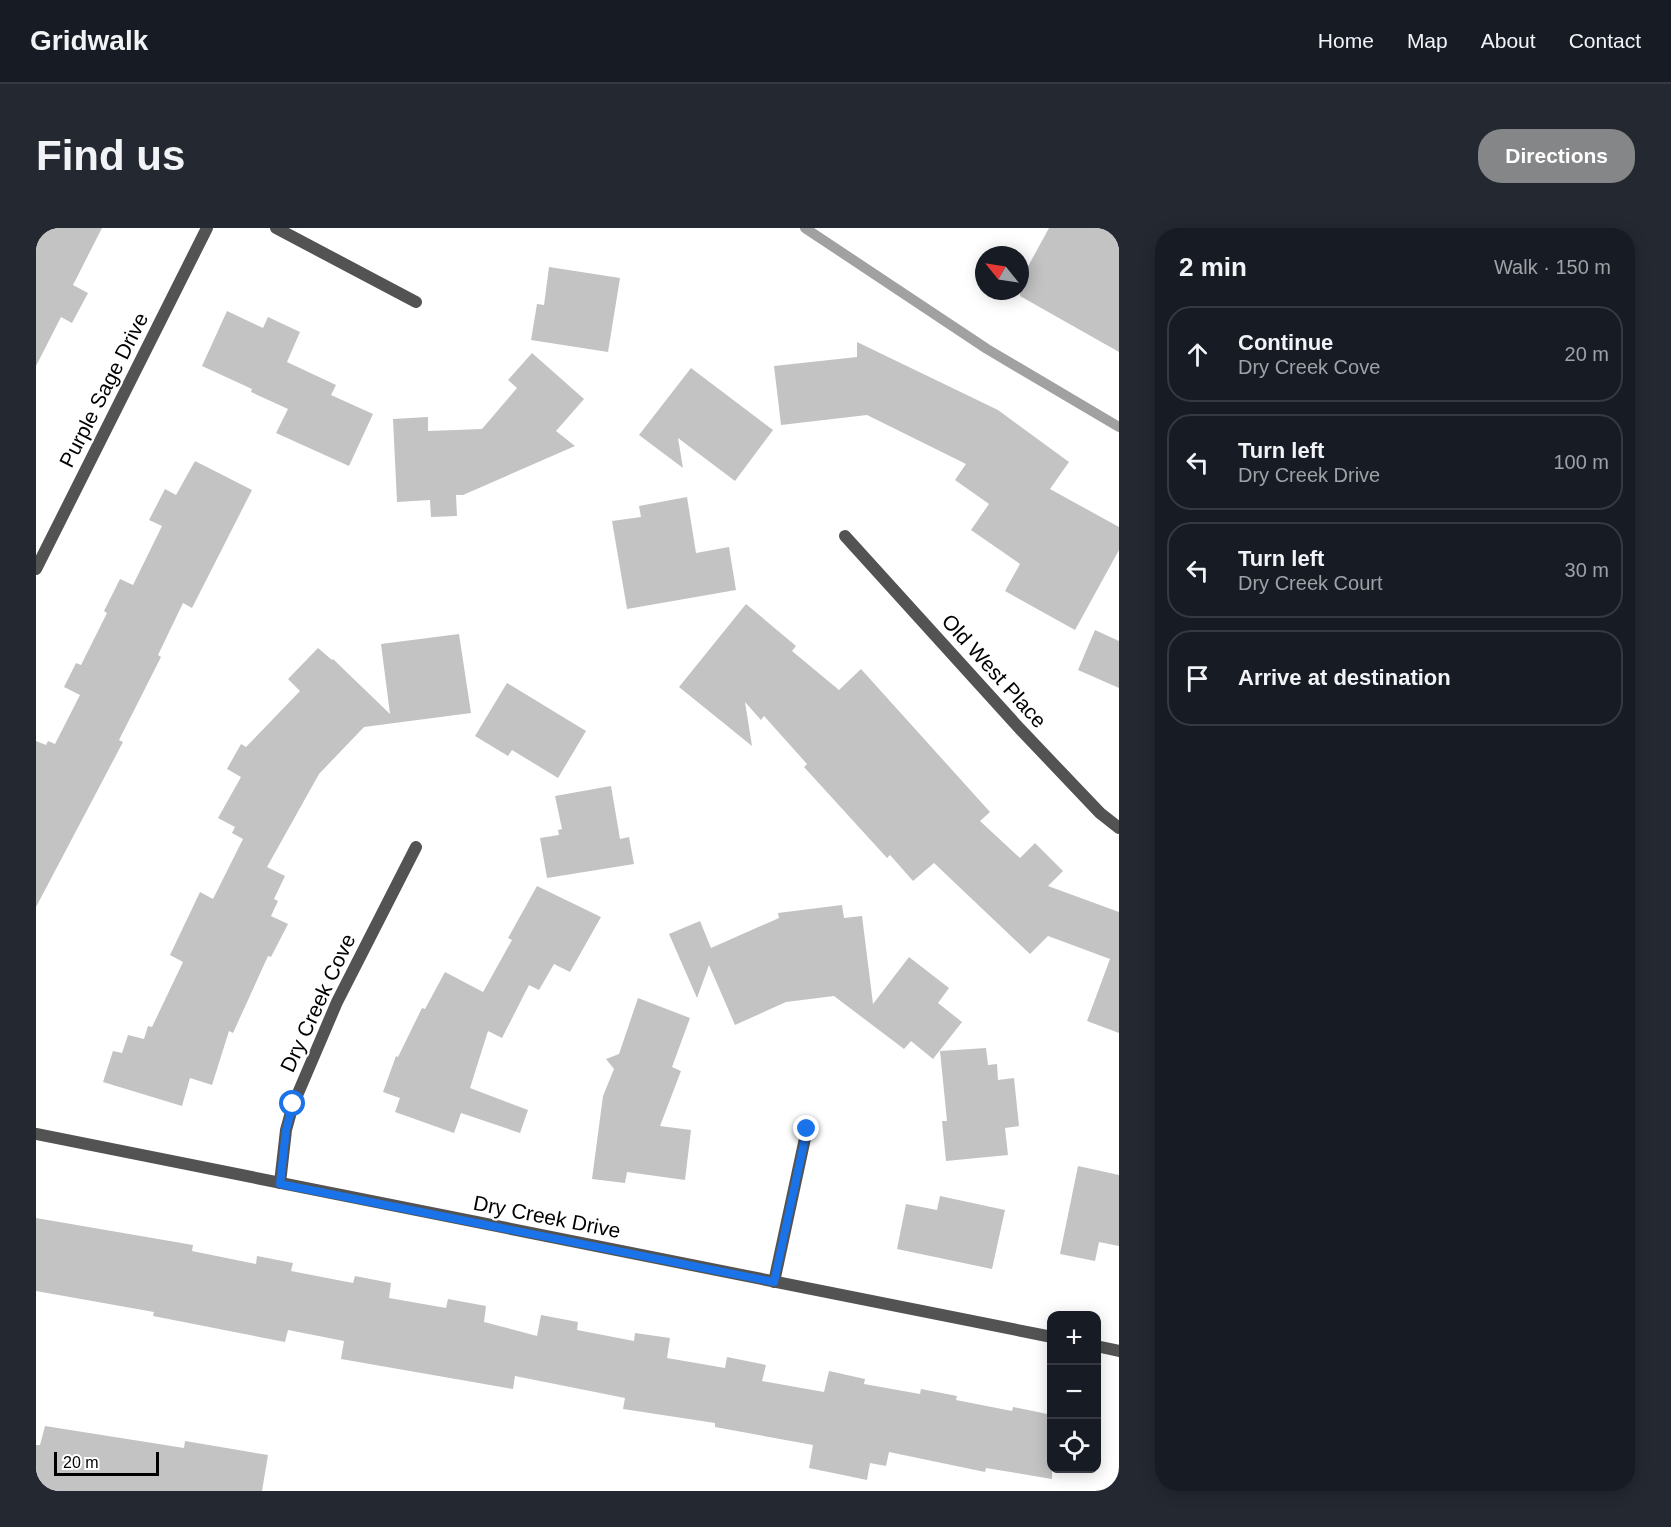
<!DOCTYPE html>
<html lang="en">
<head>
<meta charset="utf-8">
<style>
	:root { --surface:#171b24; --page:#242831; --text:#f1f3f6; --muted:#9ea1a6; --line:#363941; --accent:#858687 }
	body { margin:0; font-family:Helvetica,sans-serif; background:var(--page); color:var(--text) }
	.controls { position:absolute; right:18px; bottom:18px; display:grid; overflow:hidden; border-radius:12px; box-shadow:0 3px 15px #0003 }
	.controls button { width:54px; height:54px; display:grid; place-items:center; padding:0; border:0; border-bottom:2px solid var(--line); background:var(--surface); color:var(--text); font:30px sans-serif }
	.compass { position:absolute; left:939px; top:18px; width:54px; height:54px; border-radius:50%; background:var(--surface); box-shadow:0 3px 15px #0003; rotate:300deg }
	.scale { position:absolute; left:18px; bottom:15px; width:105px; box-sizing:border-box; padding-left:6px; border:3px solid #000; border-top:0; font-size:16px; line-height:21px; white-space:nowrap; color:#000; -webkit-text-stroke:4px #fff; paint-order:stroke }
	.stop { position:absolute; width:18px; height:18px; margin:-14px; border:4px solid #1a73e8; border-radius:50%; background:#fff }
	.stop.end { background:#1a73e8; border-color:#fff; box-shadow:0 2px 6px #0008 }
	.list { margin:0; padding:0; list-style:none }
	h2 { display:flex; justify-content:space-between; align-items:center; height:78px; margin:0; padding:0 24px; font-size:26px }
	h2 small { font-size:20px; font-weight:400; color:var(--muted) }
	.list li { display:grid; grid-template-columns:39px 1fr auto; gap:18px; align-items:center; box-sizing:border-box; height:96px; margin:0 12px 12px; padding:0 12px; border:2px solid var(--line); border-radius:24px }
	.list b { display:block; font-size:22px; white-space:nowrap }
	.list p { margin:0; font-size:20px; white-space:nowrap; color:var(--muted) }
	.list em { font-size:20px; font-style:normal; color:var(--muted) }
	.icon { flex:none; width:33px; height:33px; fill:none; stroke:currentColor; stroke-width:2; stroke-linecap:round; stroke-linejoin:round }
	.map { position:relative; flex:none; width:1083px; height:1263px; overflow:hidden; border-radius:24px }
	header { display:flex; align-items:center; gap:36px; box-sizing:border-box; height:84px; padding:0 30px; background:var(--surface); border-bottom:2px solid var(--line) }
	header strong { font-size:28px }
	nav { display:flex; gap:33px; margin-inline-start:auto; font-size:21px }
	.intro { display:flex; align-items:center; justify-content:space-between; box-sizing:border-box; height:144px; padding:0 36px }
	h1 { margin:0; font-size:42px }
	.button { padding:15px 27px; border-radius:24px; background:var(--accent); color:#fff; font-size:21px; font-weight:700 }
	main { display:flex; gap:36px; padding:0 36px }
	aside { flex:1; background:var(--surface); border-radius:24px; box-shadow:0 3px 15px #0003 }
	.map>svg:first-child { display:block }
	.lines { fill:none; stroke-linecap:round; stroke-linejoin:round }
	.stream { stroke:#a1a1a1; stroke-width:10 }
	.building { fill:#c3c3c3 }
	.street { stroke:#535353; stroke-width:12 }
	.route { stroke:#1a73e8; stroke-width:8 }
	.labels { text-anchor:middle; stroke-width:4.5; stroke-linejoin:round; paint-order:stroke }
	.street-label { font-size:21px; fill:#000; stroke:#fff }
</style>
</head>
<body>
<header>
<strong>Gridwalk</strong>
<nav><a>Home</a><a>Map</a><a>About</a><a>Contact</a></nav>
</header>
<div class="intro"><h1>Find us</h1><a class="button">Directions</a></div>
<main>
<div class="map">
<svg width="1083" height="1263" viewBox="0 0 1083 1263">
	<rect width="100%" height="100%" fill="#fff"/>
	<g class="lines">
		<path class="stream" d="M 769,0 L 951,121 L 1083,199"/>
	</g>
	<g class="building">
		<path d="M 0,0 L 66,0 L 37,57 L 52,65 L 36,95 L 25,89 L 0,138 Z"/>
		<path d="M 1013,0 L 1083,0 L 1083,124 L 984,68 L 984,53 Z"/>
		<path d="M 513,39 L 584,50 L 572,124 L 495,112 L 501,76 L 508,77 Z"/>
		<path d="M 191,83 L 227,100 L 232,89 L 264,104 L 251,134 L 300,157 L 295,167 L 337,186 L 313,238 L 240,205 L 252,181 L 215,164 L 216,161 L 166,138 Z"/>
		<path d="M 821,114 L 962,182 L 1033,234 L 1014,261 L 1083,299 L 1083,322 L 1039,402 L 969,363 L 984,336 L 935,302 L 953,276 L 919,252 L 930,236 L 831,187 L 745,197 L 738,138 L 821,129 Z"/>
		<path d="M 496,125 L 548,171 L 520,203 L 539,218 L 427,267 L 420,267 L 421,288 L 395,289 L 394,272 L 361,274 L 357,191 L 392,189 L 392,203 L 446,201 L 481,160 L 472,152 Z"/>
		<path d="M 655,140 L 737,202 L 699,253 L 642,210 L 647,240 L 603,207 Z"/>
		<path d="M 159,233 L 216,262 L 156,380 L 147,375 L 122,427 L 125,429 L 83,512 L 87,514 L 0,679 L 0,513 L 10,517 L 12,513 L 19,516 L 44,467 L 28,459 L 40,435 L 45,437 L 71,385 L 68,383 L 84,351 L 97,357 L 126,298 L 113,292 L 129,261 L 140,267 Z"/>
		<path d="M 651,269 L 660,325 L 693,319 L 700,362 L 591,381 L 576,293 L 605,289 L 603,278 Z"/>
		<path d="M 710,376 L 760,418 L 756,423 L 803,462 L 825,441 L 954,584 L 944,593 L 984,630 L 999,615 L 1027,643 L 1012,658 L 1083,684 L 1083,805 L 1051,793 L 1074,731 L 1012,708 L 994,726 L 898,635 L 877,653 L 854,627 L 851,630 L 768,539 L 771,536 L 728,488 L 725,492 L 709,474 L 716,518 L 643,459 Z"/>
		<path d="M 1059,402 L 1083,413 L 1083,460 L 1042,442 Z"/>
		<path d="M 423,406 L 435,485 L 328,499 L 283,546 L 231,639 L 249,648 L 238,671 L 242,673 L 235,688 L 252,696 L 235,729 L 232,728 L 197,805 L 193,803 L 176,857 L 154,850 L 146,878 L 67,854 L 77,823 L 86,825 L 92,807 L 108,811 L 112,798 L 116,799 L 147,734 L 134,727 L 164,664 L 177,671 L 207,611 L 196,605 L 199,599 L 182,590 L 205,549 L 191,541 L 205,516 L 210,519 L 264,463 L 252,451 L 282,420 L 296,432 L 297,431 L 354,486 L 345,416 Z"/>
		<path d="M 471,455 L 550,503 L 522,550 L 476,522 L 472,528 L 439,508 Z"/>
		<path d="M 575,558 L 584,611 L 593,609 L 598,636 L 511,650 L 504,610 L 523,607 L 522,602 L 526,601 L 519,568 Z"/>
		<path d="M 501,658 L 565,689 L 534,744 L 518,736 L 503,762 L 493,757 L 466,810 L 452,803 L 434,860 L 492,882 L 484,905 L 425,885 L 418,905 L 359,884 L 364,870 L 347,864 L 360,828 L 362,829 L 386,780 L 389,781 L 409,744 L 447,764 L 476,712 L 472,710 Z"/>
		<path d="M 806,677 L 808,690 L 826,688 L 837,776 L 873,729 L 913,760 L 902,775 L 926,794 L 897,831 L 875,813 L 868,821 L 798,768 L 750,774 L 699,797 L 673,737 L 661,770 L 633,706 L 664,693 L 675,720 L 743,690 L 742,685 Z"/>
		<path d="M 602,770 L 654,790 L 636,839 L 645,843 L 624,898 L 655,902 L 649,952 L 591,944 L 589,955 L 556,951 L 567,868 L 578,841 L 570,831 L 583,826 Z"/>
		<path d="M 950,820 L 952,837 L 961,836 L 962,852 L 978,850 L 983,898 L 969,900 L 972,927 L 910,933 L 906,893 L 911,893 L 904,823 Z"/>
		<path d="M 1042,938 L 1083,947 L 1083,1018 L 1063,1014 L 1059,1033 L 1024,1026 Z"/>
		<path d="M 904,968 L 969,982 L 956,1041 L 861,1021 L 870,976 L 901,982 Z"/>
		<path d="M 0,990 L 157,1017 L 156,1023 L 220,1036 L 221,1028 L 257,1035 L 255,1043 L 317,1055 L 319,1048 L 355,1055 L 353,1070 L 410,1080 L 412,1071 L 450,1078 L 448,1094 L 501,1108 L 505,1087 L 542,1094 L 541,1102 L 598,1113 L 599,1105 L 634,1110 L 631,1130 L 689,1140 L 691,1129 L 730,1137 L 726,1153 L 788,1164 L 793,1143 L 829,1151 L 828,1156 L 884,1166 L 885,1161 L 921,1168 L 920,1172 L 976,1183 L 977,1179 L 1016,1187 L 1016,1251 L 950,1240 L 949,1244 L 853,1224 L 850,1238 L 834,1235 L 831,1252 L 773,1240 L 777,1217 L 679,1199 L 679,1195 L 587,1181 L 589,1170 L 479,1148 L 477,1161 L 305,1131 L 308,1113 L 252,1102 L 249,1114 L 117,1088 L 118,1084 L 0,1063 Z"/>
		<path d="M 9,1198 L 148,1220 L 149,1213 L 232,1227 L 226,1263 L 0,1263 L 0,1217 L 4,1217 Z"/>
	</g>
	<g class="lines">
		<g class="street">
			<path d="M 240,0 L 380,74"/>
			<path d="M 809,308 L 984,501 L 1064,585 L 1083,600"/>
			<path d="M 0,341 L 171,0"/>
			<path d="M 0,906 L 1016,1109"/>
			<path d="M 244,955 L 250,902 L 257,877 L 301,774 L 380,619"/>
			<path d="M 738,1054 L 771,901"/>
			<path d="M 1060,1118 L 1083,1123"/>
		</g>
	</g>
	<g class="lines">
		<path class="route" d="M 257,876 L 250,902 L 244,956 L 738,1054 L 771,901"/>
	</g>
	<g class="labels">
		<g class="street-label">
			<text transform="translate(68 162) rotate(-63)" y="7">Purple Sage Drive</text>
			<text transform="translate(958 443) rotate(48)" y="7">Old West Place</text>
			<text transform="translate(282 775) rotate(-65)" y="7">Dry Creek Cove</text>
			<text transform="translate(511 989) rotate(11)" y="7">Dry Creek Drive</text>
		</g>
	</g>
</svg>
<div class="controls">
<button>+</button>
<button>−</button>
<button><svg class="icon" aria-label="locate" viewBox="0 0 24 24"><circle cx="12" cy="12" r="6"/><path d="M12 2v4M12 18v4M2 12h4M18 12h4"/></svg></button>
</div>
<svg class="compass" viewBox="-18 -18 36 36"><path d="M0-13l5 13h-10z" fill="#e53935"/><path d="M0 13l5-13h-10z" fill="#9ea1a6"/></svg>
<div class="scale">20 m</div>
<div class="stop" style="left:257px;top:876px"></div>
<div class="stop end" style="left:771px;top:901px"></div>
</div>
<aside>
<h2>2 min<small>Walk · 150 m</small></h2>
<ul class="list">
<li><svg class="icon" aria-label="ahead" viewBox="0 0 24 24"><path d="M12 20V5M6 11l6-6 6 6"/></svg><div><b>Continue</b><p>Dry Creek Cove</p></div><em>20 m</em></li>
<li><svg class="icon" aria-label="left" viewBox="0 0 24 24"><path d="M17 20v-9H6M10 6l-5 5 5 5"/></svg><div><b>Turn left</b><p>Dry Creek Drive</p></div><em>100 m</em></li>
<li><svg class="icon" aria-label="left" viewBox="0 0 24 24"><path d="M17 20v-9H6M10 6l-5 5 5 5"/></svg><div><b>Turn left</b><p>Dry Creek Court</p></div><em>30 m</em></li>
<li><svg class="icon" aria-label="arrive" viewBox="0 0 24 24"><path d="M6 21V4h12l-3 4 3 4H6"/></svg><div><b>Arrive at destination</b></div></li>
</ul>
</aside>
</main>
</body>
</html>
